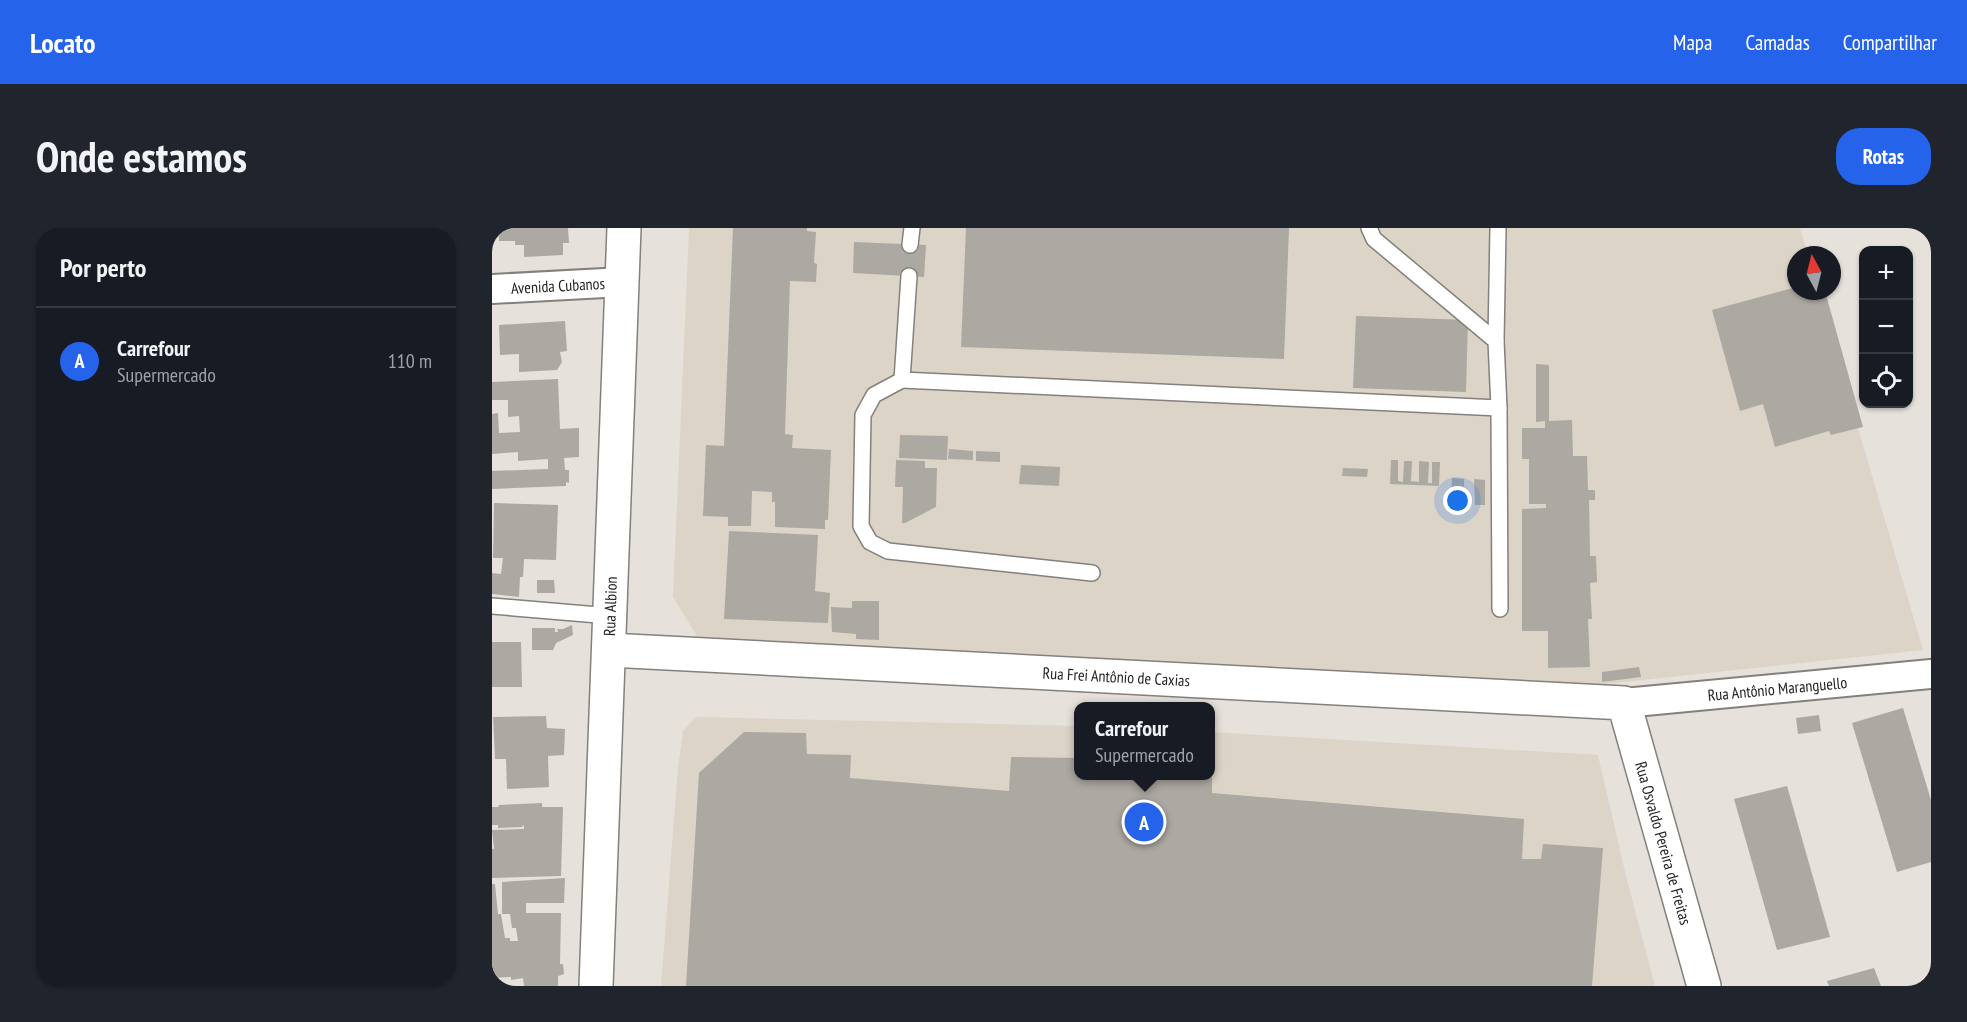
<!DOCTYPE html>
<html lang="pt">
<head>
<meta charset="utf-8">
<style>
	:root { --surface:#171b24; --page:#20242c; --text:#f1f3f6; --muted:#9ea1a6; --line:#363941; --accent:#2563eb }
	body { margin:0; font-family:"PT Sans Narrow",sans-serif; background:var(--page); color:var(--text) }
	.controls { position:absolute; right:18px; top:18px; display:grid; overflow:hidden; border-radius:12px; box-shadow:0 2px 4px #0004 }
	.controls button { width:54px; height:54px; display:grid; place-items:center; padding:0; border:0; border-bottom:2px solid var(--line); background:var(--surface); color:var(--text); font:30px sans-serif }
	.compass { position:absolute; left:1295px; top:18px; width:54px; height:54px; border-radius:50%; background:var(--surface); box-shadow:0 2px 4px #0004; rotate:353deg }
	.you { position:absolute; left:966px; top:273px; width:21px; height:21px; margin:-15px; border:4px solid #fff; border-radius:50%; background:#1a73e8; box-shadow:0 0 0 9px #1a73e833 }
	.badge { display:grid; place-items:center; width:39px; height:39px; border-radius:50%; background:var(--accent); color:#fff; font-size:20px; font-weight:700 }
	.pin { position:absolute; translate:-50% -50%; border:3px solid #fff; box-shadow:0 2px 6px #0006 }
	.popup { position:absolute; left:582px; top:474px; width:141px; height:78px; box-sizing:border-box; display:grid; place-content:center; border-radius:12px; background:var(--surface); filter:drop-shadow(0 2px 4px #0005); font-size:20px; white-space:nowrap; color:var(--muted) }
	.popup b { font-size:22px; color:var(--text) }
	.popup::after { content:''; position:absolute; left:50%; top:100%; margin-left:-12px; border:12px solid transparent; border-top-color:var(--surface) }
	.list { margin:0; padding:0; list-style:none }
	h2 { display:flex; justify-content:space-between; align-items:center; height:78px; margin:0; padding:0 24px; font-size:26px }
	h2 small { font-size:20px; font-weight:400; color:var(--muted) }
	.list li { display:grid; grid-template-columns:39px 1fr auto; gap:18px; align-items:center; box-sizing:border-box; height:108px; padding:0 24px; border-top:2px solid var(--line) }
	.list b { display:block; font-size:22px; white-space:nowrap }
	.list p { margin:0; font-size:20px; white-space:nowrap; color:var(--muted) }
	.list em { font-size:20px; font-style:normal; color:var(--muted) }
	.icon { flex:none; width:33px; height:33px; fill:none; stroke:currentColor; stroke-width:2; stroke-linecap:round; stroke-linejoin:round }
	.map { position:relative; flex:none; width:1439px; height:758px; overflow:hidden; border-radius:24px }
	header { display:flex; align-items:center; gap:36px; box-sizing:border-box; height:84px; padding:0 30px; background:var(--accent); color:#fff }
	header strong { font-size:28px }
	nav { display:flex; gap:33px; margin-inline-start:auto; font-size:21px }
	.intro { display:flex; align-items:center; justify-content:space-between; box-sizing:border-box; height:144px; padding:0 36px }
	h1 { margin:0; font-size:42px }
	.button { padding:15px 27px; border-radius:24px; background:var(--accent); color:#fff; font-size:21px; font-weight:700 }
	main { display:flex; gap:36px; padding:0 36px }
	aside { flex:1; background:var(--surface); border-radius:24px; box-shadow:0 2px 4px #0004 }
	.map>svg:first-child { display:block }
	.built { fill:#ddd4c8 }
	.building { fill:#aca8a2 }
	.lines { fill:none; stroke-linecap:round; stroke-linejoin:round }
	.service-casing { stroke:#84807b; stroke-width:18 }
	.minor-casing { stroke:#84807b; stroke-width:32 }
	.tertiary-casing { stroke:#84807b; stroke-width:36 }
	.service { stroke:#fff; stroke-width:15 }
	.minor { stroke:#fff; stroke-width:28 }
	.tertiary { stroke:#fff; stroke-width:33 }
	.labels { text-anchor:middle; stroke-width:4.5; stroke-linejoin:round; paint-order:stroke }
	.street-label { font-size:16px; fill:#252321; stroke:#f3efe9 }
</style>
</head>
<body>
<header>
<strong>Locato</strong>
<nav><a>Mapa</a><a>Camadas</a><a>Compartilhar</a></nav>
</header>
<div class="intro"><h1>Onde estamos</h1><a class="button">Rotas</a></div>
<main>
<aside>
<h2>Por perto<small></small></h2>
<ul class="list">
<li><span class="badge">A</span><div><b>Carrefour</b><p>Supermercado</p></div><em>110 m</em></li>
</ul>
</aside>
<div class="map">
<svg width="1439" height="758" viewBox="0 0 1439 758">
	<rect width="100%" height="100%" fill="#e6e1db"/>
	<g class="built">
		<path d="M 197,0 L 1308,0 L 1316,27 L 1304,27 L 1304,63 L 1326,63 L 1431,422 L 1067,461 L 206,410 L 181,369 Z"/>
		<path d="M 204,489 L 586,498 L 586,548 L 718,548 L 718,504 L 1106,527 L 1134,648 L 1163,758 L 169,758 L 186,540 L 191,503 Z"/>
	</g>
	<g class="building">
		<path d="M 7,0 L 76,0 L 77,15 L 71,15 L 71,27 L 32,29 L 32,17 L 23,17 L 23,13 L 7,13 Z"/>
		<path d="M 241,0 L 315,0 L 315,3 L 324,4 L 322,35 L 325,36 L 324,54 L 298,53 L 293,206 L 301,207 L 300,220 L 339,222 L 336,292 L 333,292 L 333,301 L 283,299 L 283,274 L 280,274 L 280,264 L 260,263 L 259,298 L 236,298 L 236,289 L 211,288 L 214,217 L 232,218 Z"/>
		<path d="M 474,0 L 797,0 L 792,131 L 469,119 Z"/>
		<path d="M 362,14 L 434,17 L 432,49 L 361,45 Z"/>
		<path d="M 1304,59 L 1304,63 L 1333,63 L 1371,199 L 1339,207 L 1337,203 L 1283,219 L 1271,176 L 1248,183 L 1220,82 Z"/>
		<path d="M 864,88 L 976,92 L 974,164 L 861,160 Z"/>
		<path d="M 73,93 L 75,123 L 68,124 L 70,134 L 65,142 L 27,144 L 27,126 L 8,127 L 7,97 Z"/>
		<path d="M 1044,136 L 1057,137 L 1057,193 L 1080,192 L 1081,228 L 1095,228 L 1096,262 L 1103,262 L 1103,272 L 1097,272 L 1098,328 L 1104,328 L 1105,354 L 1098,355 L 1100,391 L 1096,391 L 1098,439 L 1056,440 L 1056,403 L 1030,403 L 1030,281 L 1054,280 L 1054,276 L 1037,276 L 1037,231 L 1030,231 L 1030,200 L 1053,200 L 1053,193 L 1044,194 Z"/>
		<path d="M 66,151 L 68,201 L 87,200 L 87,229 L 72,230 L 73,242 L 77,242 L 77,255 L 74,254 L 74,258 L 0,261 L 0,243 L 56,241 L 56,231 L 26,233 L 26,224 L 0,226 L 0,186 L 6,185 L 7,205 L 28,204 L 27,188 L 16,189 L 16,172 L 0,172 L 0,154 Z"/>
		<path d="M 408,207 L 456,208 L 455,232 L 407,230 Z"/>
		<path d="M 457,221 L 481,223 L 481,232 L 456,231 Z"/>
		<path d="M 484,223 L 508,224 L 508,234 L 484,233 Z"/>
		<path d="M 404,232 L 433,233 L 433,240 L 445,240 L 444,279 L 413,295 L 410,295 L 411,259 L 403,259 Z"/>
		<path d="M 899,232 L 906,232 L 906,253 L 911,254 L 912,233 L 920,233 L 919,253 L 927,254 L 927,233 L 937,234 L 936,255 L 940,255 L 940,234 L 948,234 L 947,258 L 898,256 Z"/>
		<path d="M 529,237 L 568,239 L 567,258 L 527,256 Z"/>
		<path d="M 851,240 L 876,241 L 875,249 L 850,248 Z"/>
		<path d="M 960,250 L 972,251 L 972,272 L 959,271 Z"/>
		<path d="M 982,251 L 993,252 L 993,277 L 983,277 Z"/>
		<path d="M 2,275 L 66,277 L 64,332 L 32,331 L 31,349 L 28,349 L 27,369 L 0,366 L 0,345 L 9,346 L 11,330 L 1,330 Z"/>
		<path d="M 237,303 L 326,307 L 323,363 L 338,365 L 336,395 L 232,391 Z"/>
		<path d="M 45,352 L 62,352 L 63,365 L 45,365 Z"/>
		<path d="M 360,373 L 387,373 L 387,412 L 364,411 L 364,406 L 340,404 L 339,379 L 360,380 Z"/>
		<path d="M 80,397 L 81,407 L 64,415 L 61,422 L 40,422 L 40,400 L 63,400 L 63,404 L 66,404 L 65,401 L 71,401 Z"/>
		<path d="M 0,414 L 29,414 L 30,459 L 0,459 Z"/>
		<path d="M 1147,439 L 1149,449 L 1110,454 L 1110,444 Z"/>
		<path d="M 1411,480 L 1439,572 L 1439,634 L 1405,644 L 1360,495 Z"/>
		<path d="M 1327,487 L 1329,503 L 1306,506 L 1304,490 Z"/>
		<path d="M 54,488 L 55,500 L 73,501 L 72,527 L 56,528 L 57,559 L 15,561 L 14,531 L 3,531 L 1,489 Z"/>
		<path d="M 252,504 L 314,505 L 315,526 L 359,527 L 358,550 L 517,563 L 519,529 L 586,530 L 586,548 L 720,549 L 720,565 L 1032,591 L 1030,631 L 1049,631 L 1051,616 L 1111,620 L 1100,758 L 194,758 L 207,545 Z"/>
		<path d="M 1295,558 L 1338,709 L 1285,722 L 1242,571 Z"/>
		<path d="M 50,575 L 50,579 L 71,579 L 69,648 L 0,650 L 0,621 L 2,621 L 0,602 L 32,601 L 32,597 L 30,599 L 6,600 L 6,597 L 0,597 L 0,579 L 6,579 L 7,577 Z"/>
		<path d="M 73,650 L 72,675 L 34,675 L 34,685 L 69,685 L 68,736 L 71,736 L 72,746 L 66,748 L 66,758 L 32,758 L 31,750 L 19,752 L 19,749 L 0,750 L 0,656 L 3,656 L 6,686 L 9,686 L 13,710 L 18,710 L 18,713 L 26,713 L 24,700 L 20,700 L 18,686 L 10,686 L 10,654 Z"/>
		<path d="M 1382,740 L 1389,758 L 1337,758 L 1335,753 Z"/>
	</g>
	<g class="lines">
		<defs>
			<g id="service">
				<path d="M 877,0 L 882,11 L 1004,113 L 1007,180 L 1008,381"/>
				<path d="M 418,17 L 420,0"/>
				<path d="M 417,48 L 410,152 L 1007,180"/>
				<path d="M 1004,113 L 1006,0"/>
				<path d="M 410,152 L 382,167 L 371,187 L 369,298 L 378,314 L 396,323 L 600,345"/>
				<path d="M 0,378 L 118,388"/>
			</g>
			<g id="minor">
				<path id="s1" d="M 0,61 L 131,54"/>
				<path id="s2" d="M 1132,475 L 1439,446"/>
			</g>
			<g id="tertiary">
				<path id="s3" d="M 117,422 L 1132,475 L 1212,758"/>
				<path id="s4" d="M 104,758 L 132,0"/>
			</g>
		</defs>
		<use href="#service" class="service-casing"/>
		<use href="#minor" class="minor-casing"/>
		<use href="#tertiary" class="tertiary-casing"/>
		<use href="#service" class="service"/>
		<use href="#minor" class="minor"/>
		<use href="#tertiary" class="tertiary"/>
	</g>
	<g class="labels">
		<g class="street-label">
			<text dy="6" stroke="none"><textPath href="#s1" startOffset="66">Avenida Cubanos</textPath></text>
			<text dy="6" stroke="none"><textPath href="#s4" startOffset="380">Rua Albion</textPath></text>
			<text dy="6" stroke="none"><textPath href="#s3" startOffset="508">Rua Frei Antônio de Caxias</textPath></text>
			<text dy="6" stroke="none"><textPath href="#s2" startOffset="154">Rua Antônio Maranguello</textPath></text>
			<text dy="6" stroke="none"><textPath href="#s3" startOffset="1162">Rua Osvaldo Pereira de Freitas</textPath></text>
		</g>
	</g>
</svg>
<div class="controls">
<button>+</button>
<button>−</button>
<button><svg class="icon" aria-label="locate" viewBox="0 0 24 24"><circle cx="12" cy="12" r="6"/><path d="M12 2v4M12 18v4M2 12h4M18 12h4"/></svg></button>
</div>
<svg class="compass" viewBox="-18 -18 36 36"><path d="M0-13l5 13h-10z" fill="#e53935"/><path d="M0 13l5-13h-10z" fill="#9ea1a6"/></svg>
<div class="you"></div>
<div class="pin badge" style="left:652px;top:594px">A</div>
<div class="popup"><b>Carrefour</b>Supermercado</div>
</div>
</main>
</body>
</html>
